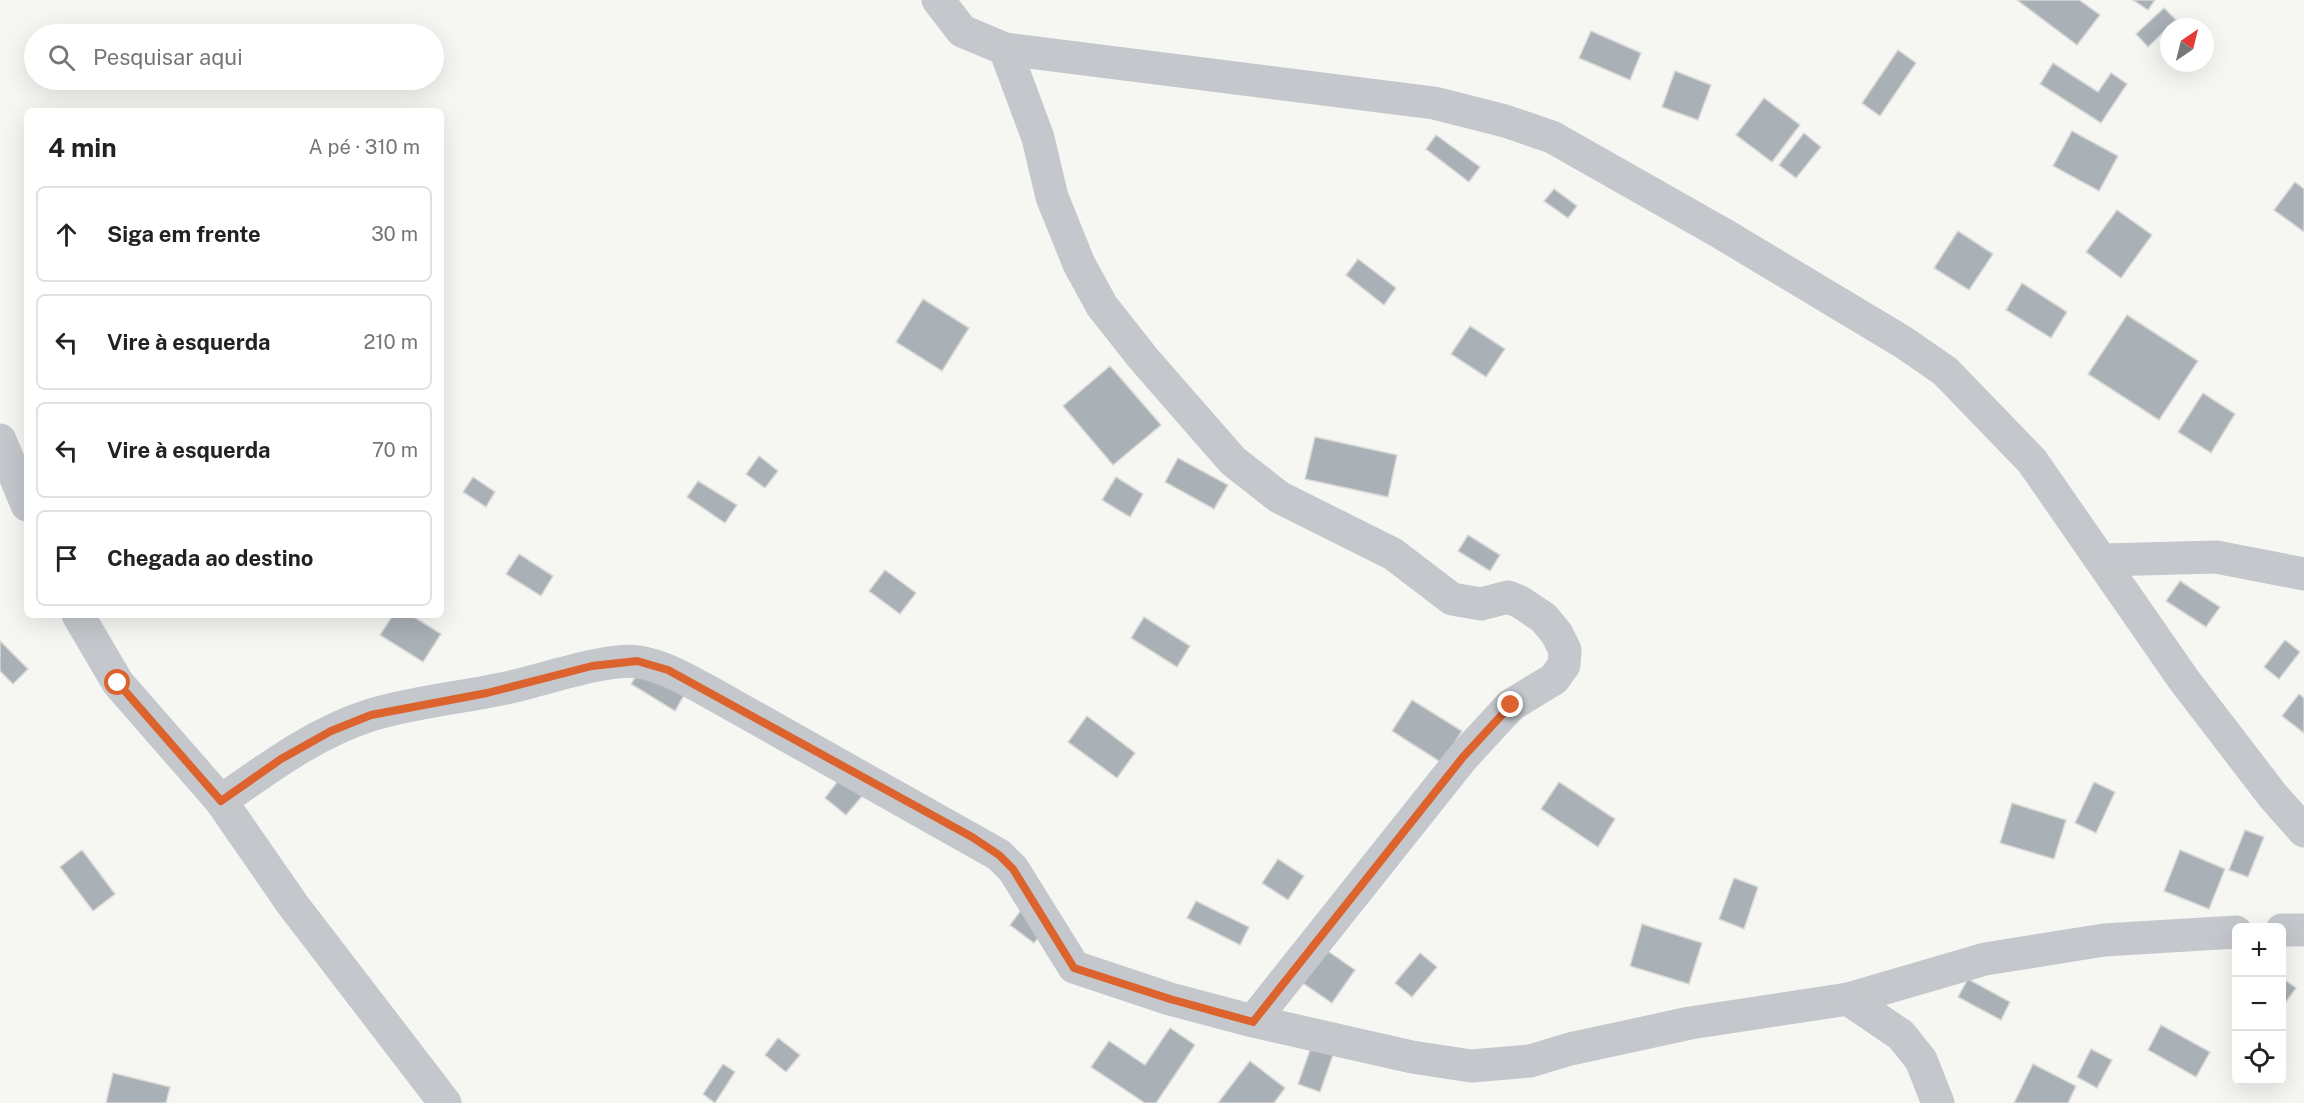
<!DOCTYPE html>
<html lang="pt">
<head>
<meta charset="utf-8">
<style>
	:root { --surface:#fff; --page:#f6f6f6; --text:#222; --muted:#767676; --line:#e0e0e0 }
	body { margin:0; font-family:"Public Sans",sans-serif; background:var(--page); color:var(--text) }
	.controls { position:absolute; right:18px; bottom:18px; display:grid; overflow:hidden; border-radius:9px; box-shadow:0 6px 24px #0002 }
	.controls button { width:54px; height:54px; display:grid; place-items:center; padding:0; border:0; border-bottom:2px solid var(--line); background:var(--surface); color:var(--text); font:30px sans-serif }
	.compass { position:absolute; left:2160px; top:18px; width:54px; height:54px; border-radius:50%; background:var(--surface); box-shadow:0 6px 24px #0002; rotate:35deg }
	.stop { position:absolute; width:18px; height:18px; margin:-14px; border:4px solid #dc632d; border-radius:50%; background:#fff }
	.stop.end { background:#dc632d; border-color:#fff; box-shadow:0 2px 6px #0008 }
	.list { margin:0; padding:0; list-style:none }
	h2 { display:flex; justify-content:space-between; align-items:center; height:78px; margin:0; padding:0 24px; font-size:26px }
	h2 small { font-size:20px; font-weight:400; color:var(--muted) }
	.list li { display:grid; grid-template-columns:39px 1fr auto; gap:18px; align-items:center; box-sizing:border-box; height:96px; margin:0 12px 12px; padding:0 12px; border:2px solid var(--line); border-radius:9px }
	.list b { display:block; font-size:22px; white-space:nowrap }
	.list em { font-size:20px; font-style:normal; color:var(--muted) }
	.icon { flex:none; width:33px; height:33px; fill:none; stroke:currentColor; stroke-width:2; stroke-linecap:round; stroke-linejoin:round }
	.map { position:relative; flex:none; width:2304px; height:1103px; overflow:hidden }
	.search { position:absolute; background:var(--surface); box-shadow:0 6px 24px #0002; left:24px; top:24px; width:420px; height:66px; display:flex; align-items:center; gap:15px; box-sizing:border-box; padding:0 21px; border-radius:33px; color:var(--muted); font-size:22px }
	.panel { position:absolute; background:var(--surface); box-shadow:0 6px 24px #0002; left:24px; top:108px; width:420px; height:510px; border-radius:9px }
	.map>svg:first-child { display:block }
	.building { fill:#a9b0b6; stroke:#d8d8d6; stroke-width:1.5 }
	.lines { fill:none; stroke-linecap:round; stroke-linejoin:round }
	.minor { stroke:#c4c7cb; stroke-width:33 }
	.route { stroke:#dc632d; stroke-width:8 }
</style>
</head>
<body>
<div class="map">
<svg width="2304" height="1103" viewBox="0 0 2304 1103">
	<rect width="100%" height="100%" fill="#f6f6f3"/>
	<g class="building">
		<path d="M 2017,0 L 2079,0 L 2100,15 L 2077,45 Z"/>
		<path d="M 2133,0 L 2155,0 L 2148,10 Z"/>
		<path d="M 2164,8 L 2176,20 L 2148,47 L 2136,34 Z"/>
		<path d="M 1591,31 L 1641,53 L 1630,80 L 1579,58 Z"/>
		<path d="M 1898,50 L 1916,63 L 1880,116 L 1862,103 Z"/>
		<path d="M 2053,63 L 2098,92 L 2111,73 L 2127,84 L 2101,123 L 2040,84 Z"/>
		<path d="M 1675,71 L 1711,85 L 1698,120 L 1662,107 Z"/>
		<path d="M 1764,98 L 1800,125 L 1772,162 L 1736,135 Z"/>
		<path d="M 2072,131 L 2118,156 L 2099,191 L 2053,166 Z"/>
		<path d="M 1804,133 L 1821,147 L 1796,178 L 1779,165 Z"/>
		<path d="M 1436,135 L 1480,167 L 1469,182 L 1426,149 Z"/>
		<path d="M 2295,182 L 2304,189 L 2304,232 L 2274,210 Z"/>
		<path d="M 1554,189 L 1577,206 L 1568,218 L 1544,201 Z"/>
		<path d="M 2117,210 L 2152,235 L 2121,278 L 2086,252 Z"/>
		<path d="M 1958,231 L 1993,254 L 1969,290 L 1934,268 Z"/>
		<path d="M 1358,259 L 1396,288 L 1384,305 L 1346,275 Z"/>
		<path d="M 2022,283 L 2067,312 L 2051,338 L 2006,310 Z"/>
		<path d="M 923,299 L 969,328 L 942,371 L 896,342 Z"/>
		<path d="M 2127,315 L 2198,361 L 2159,420 L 2088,374 Z"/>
		<path d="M 1470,326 L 1505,349 L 1486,377 L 1451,354 Z"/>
		<path d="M 1110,366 L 1161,425 L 1113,465 L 1063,406 Z"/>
		<path d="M 2203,393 L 2235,414 L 2211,453 L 2178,432 Z"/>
		<path d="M 1315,437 L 1397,455 L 1388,497 L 1305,479 Z"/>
		<path d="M 759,456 L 778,471 L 765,488 L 746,474 Z"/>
		<path d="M 1178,458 L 1228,485 L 1214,509 L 1165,482 Z"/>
		<path d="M 473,477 L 495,492 L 486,507 L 463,492 Z"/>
		<path d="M 1116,477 L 1143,494 L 1130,517 L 1102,500 Z"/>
		<path d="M 698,481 L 737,505 L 725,523 L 687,497 Z"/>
		<path d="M 1468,535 L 1500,555 L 1490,571 L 1458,551 Z"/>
		<path d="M 519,554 L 553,576 L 541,596 L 506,574 Z"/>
		<path d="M 885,570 L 916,593 L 900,614 L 869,591 Z"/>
		<path d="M 2180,581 L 2220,607 L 2206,627 L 2166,601 Z"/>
		<path d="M 393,615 L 411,615 L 441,634 L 423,662 L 380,635 Z"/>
		<path d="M 1144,617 L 1190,646 L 1177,667 L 1131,638 Z"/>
		<path d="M 2285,640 L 2300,652 L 2279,679 L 2264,667 Z"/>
		<path d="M 0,641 L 28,669 L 13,684 L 0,671 Z"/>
		<path d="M 643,665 L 686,692 L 675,711 L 631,684 Z"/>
		<path d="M 2299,694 L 2304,698 L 2304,733 L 2282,716 Z"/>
		<path d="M 1412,700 L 1462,731 L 1442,763 L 1392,731 Z"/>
		<path d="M 1087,716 L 1135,753 L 1117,778 L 1068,742 Z"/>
		<path d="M 841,777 L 863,795 L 846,815 L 825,798 Z"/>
		<path d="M 1559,782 L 1615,819 L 1598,847 L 1541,809 Z"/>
		<path d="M 2094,782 L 2115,792 L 2096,833 L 2075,823 Z"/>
		<path d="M 2012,803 L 2066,820 L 2054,859 L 2000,843 Z"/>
		<path d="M 2245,830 L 2264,837 L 2248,877 L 2229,870 Z"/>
		<path d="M 82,850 L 115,894 L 93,911 L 60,867 Z"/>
		<path d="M 2180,850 L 2225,869 L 2209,909 L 2164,891 Z"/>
		<path d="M 1278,859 L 1304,876 L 1288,900 L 1262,883 Z"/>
		<path d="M 1734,878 L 1758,887 L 1744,929 L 1719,919 Z"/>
		<path d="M 1196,901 L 1249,927 L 1240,945 L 1187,918 Z"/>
		<path d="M 1022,909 L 1046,928 L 1034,943 L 1010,925 Z"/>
		<path d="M 1642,924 L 1702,943 L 1689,984 L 1630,966 Z"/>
		<path d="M 1319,945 L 1355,970 L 1332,1003 L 1297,979 Z"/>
		<path d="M 1420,953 L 1437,967 L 1412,997 L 1395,983 Z"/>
		<path d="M 2282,978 L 2296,988 L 2286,1002 L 2282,999 Z"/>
		<path d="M 1968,979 L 2010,1002 L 2001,1020 L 1958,997 Z"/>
		<path d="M 2161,1025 L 2210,1052 L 2196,1077 L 2148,1050 Z"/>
		<path d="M 1170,1028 L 1195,1045 L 1156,1103 L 1145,1103 L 1091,1067 L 1109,1041 L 1145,1065 Z"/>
		<path d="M 778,1038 L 800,1055 L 786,1072 L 765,1055 Z"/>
		<path d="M 1313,1042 L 1335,1049 L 1320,1092 L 1298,1084 Z"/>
		<path d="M 2091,1049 L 2112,1060 L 2097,1088 L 2077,1077 Z"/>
		<path d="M 1250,1061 L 1285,1088 L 1274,1103 L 1218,1103 Z"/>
		<path d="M 723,1064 L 735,1072 L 715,1103 L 703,1094 Z"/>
		<path d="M 2033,1064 L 2076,1086 L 2068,1103 L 2014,1103 Z"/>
		<path d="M 113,1073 L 170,1087 L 166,1103 L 106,1103 Z"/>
	</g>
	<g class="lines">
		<g class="minor">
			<path d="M 938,0 L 962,31 L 1005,49 L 1434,103 L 1505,121 L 1552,137 L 1723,234 L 1903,342 L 1945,371 L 2032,461 L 2184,680 L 2273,796 L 2304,831"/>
			<path d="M 1005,49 L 1038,138 L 1052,197 L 1079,264 L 1102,306 L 1143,358 L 1233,461 L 1279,497 L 1393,554 L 1452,599 L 1481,604 L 1508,597 L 1520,602 L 1544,618 L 1557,634 L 1565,650 L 1564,665 L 1554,679 L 1511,705 L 1463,757 L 1253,1021"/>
			<path d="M 0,440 L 27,505"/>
			<path d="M 2103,560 L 2216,557 L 2304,574"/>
			<path d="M 78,615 L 118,683 L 221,801 L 293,905 L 445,1103"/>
			<path d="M 221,801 C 268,768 316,732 371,715 C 420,700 473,697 523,684 C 551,677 612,657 639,662 C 663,666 685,679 706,690 L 999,855 L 1013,869 L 1074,967 L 1170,999 L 1253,1021 L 1412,1057 L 1471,1066 L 1530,1061 L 1570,1049 L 1690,1023 L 1848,999 L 1985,959 L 2104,940 L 2236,932"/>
			<path d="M 2282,930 L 2304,930"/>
			<path d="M 1848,999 L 1901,1035 L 1921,1060 L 1938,1103"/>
		</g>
	</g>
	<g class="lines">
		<path class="route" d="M 118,683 L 221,801 L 281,759 L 331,731 L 371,715 L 487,693 L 592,666 L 637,661 L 668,670 L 972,837 L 999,855 L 1013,869 L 1074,968 L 1170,999 L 1253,1022 L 1463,757 L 1511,705"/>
	</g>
</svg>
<div class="controls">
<button>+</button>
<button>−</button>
<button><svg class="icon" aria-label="locate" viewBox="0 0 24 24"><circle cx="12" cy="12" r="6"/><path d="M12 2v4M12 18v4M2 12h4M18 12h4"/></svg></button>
</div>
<svg class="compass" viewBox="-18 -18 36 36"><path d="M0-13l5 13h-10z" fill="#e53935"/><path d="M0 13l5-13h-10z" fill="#767676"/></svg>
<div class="stop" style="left:118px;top:683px"></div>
<div class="stop end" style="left:1511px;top:705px"></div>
<div class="search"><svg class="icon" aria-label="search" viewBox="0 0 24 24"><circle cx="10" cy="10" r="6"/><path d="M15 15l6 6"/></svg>Pesquisar aqui</div>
<section class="panel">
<h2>4 min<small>A pé · 310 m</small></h2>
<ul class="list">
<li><svg class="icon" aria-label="ahead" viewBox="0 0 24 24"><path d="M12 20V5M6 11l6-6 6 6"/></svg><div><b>Siga em frente</b></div><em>30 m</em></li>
<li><svg class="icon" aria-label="left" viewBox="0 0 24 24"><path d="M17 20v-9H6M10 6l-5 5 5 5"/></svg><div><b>Vire à esquerda</b></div><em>210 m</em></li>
<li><svg class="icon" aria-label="left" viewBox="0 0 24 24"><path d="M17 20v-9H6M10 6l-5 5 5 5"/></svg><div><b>Vire à esquerda</b></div><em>70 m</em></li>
<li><svg class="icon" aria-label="arrive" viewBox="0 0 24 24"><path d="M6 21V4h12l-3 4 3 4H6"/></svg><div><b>Chegada ao destino</b></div></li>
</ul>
</section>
</div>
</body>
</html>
